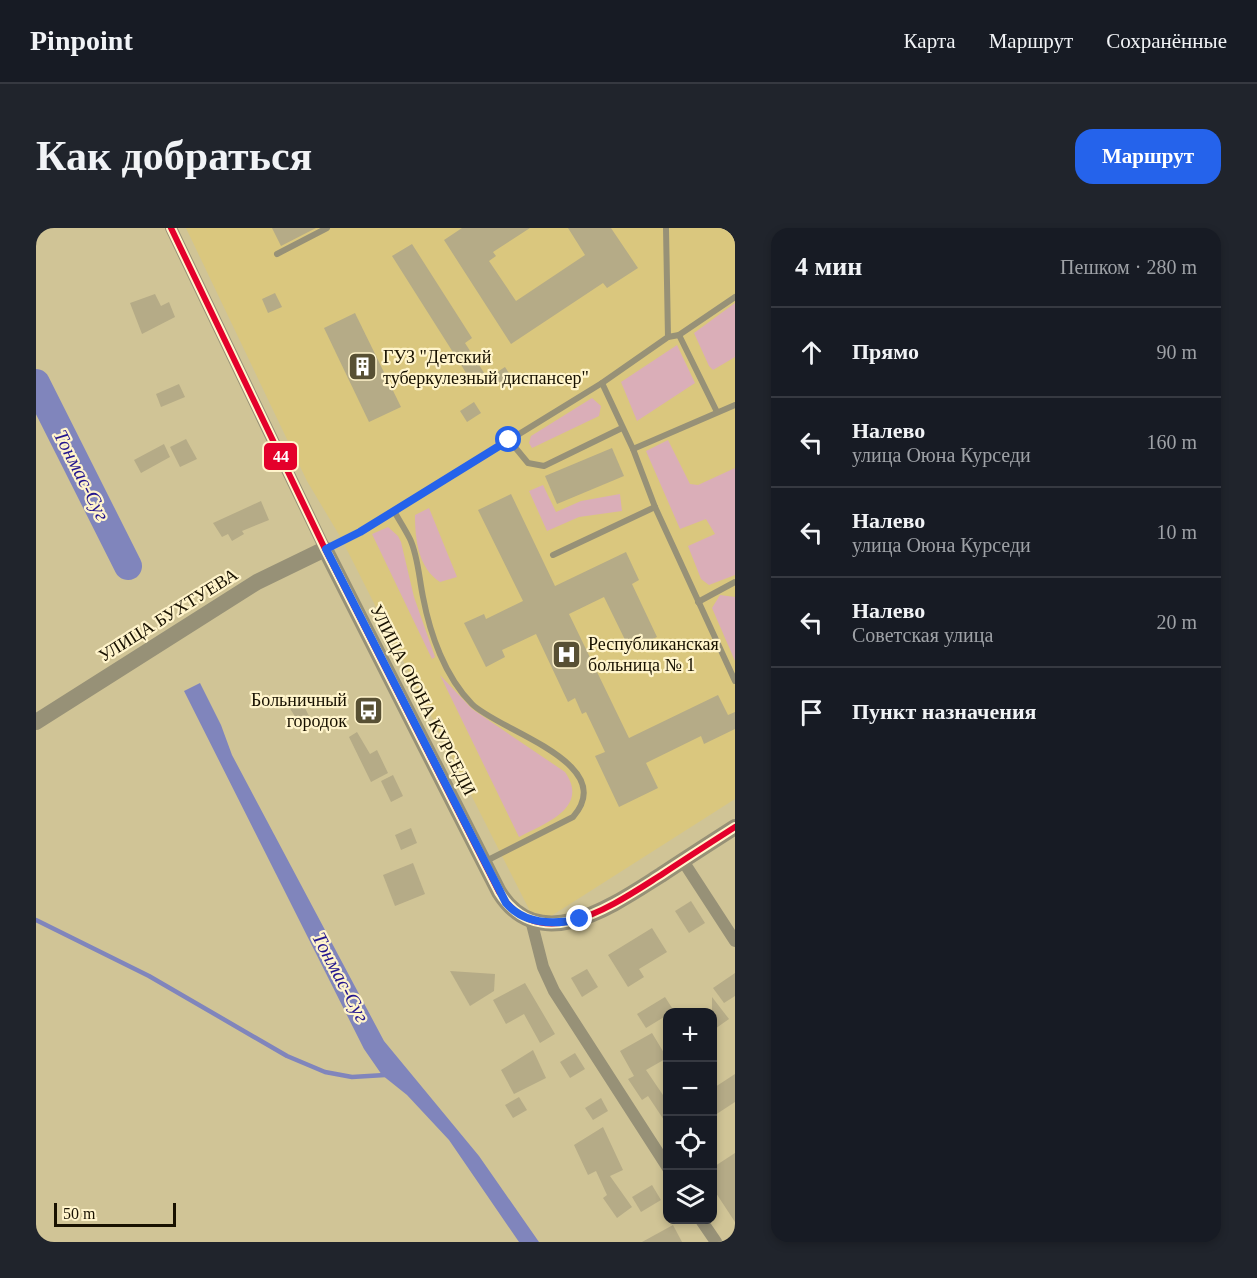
<!DOCTYPE html>
<html lang="ru">
<head>
<meta charset="utf-8">
<style>
	:root { --surface:#171b24; --page:#20242c; --text:#f1f3f6; --muted:#9ea1a6; --line:#363941; --accent:#2563eb }
	body { margin:0; font-family:Georgia,serif; background:var(--page); color:var(--text) }
	.controls { position:absolute; right:18px; bottom:18px; display:grid; overflow:hidden; border-radius:12px; box-shadow:0 3px 9px #0003 }
	.controls button { width:54px; height:54px; display:grid; place-items:center; padding:0; border:0; border-bottom:2px solid var(--line); background:var(--surface); color:var(--text); font:30px sans-serif }
	.scale { position:absolute; left:18px; bottom:15px; width:122px; box-sizing:border-box; padding-left:6px; border:3px solid #181100; border-top:0; font-size:16px; line-height:21px; white-space:nowrap; color:#181100; -webkit-text-stroke:4px #fff4cb; paint-order:stroke }
	.stop { position:absolute; width:18px; height:18px; margin:-14px; border:4px solid #2563eb; border-radius:50%; background:#fff }
	.stop.end { background:#2563eb; border-color:#fff; box-shadow:0 2px 6px #0008 }
	.list { margin:0; padding:0; list-style:none }
	h2 { display:flex; justify-content:space-between; align-items:center; height:78px; margin:0; padding:0 24px; font-size:26px }
	h2 small { font-size:20px; font-weight:400; color:var(--muted) }
	.list li { display:grid; grid-template-columns:39px 1fr auto; gap:18px; align-items:center; box-sizing:border-box; height:90px; padding:0 24px; border-top:2px solid var(--line) }
	.list b { display:block; font-size:22px; white-space:nowrap }
	.list p { margin:0; font-size:20px; white-space:nowrap; color:var(--muted) }
	.list em { font-size:20px; font-style:normal; color:var(--muted) }
	.icon { flex:none; width:33px; height:33px; fill:none; stroke:currentColor; stroke-width:2; stroke-linecap:round; stroke-linejoin:round }
	.map { position:relative; flex:none; width:699px; height:1014px; overflow:hidden; border-radius:18px }
	header { display:flex; align-items:center; gap:36px; box-sizing:border-box; height:84px; padding:0 30px; background:var(--surface); border-bottom:2px solid var(--line) }
	header strong { font-size:28px }
	nav { display:flex; gap:33px; margin-inline-start:auto; font-size:21px }
	.intro { display:flex; align-items:center; justify-content:space-between; box-sizing:border-box; height:144px; padding:0 36px }
	h1 { margin:0; font-size:42px }
	.button { padding:15px 27px; border-radius:18px; background:var(--accent); color:#fff; font-size:21px; font-weight:700 }
	main { display:flex; gap:36px; padding:0 36px }
	aside { flex:1; background:var(--surface); border-radius:18px; box-shadow:0 3px 9px #0003 }
	.map>svg:first-child { display:block }
	.built { fill:#dac77e }
	.green { fill:#daaeb8 }
	.water { fill:#8085bc }
	.lines { fill:none; stroke-linecap:round; stroke-linejoin:round }
	.stream { stroke:#8085bc; stroke-width:4.5 }
	.river { stroke:#8085bc; stroke-width:28 }
	.building { fill:#b5ab87 }
	.service { stroke:#979177; stroke-width:6 }
	.minor { stroke:#979177; stroke-width:12 }
	.tertiary { stroke:#979177; stroke-width:16 }
	.bus-1-casing { stroke:#fff4cb; stroke-width:10 }
	.bus-1 { stroke:#e4002b; stroke-width:6 }
	.route { stroke:#2563eb; stroke-width:8 }
	.labels { text-anchor:middle; stroke-width:4.5; stroke-linejoin:round; paint-order:stroke }
	.poi-label { font-size:18px; fill:#181100; stroke:#fff4cb; text-anchor:start }
	.street-label { font-size:18px; fill:#181100; stroke:#fff4cb }
	.water-label { font-size:20px; font-style:italic; fill:#23158e; stroke:#fff4cb }
	.line-badge { stroke:#fff4cb; stroke-width:2 }
	.badge-label { font-size:16px; text-anchor:middle; font-weight:bold; fill:#fff }
</style>
</head>
<body>
<header>
<strong>Pinpoint</strong>
<nav><a>Карта</a><a>Маршрут</a><a>Сохранённые</a></nav>
</header>
<div class="intro"><h1>Как добраться</h1><a class="button">Маршрут</a></div>
<main>
<div class="map">
<svg width="699" height="1014" viewBox="0 0 699 1014">
	<rect width="100%" height="100%" fill="#d0c496"/>
	<path class="built" d="M 150,0 L 699,0 L 699,571 L 501,697 L 305,310 L 271,253 Z"/>
	<g class="green">
		<path d="M 699,75 L 699,129 L 677,142 L 673,138 L 658,105 Z"/>
		<path d="M 641,117 L 659,155 L 601,193 L 585,154 Z"/>
		<path d="M 556,170 L 565,178 L 563,188 L 496,220 L 493,215 L 495,208 Z"/>
		<path d="M 632,212 L 654,256 L 662,257 L 699,240 L 699,347 L 673,357 L 665,351 L 652,318 L 679,306 L 670,291 L 644,301 L 610,223 Z"/>
		<path d="M 507,257 L 520,284 L 545,273 L 584,266 L 586,283 L 543,289 L 511,303 L 493,263 Z"/>
		<path d="M 393,280 L 421,349 L 404,354 C 382,340 379,311 379,287 Z"/>
		<path d="M 352,299 L 362,308 L 365,314 L 378,369 L 399,429 L 396,431 L 336,306 Z"/>
		<path d="M 684,367 L 699,369 L 699,433 L 676,380 Z"/>
		<path d="M 404,447 L 436,481 L 529,544 C 554,580 509,595 483,609 Z"/>
	</g>
	<path class="water" d="M 164,455 L 185,497 L 196,527 L 348,813 L 443,928 L 503,1014 L 483,1014 L 413,912 L 371,867 L 346,847 L 328,821 L 148,463 Z"/>
	<g class="lines">
		<path class="stream" d="M 0,692 L 113,748 L 251,828 L 289,844 L 316,849 L 349,847"/>
		<path class="river" d="M 0,155 L 92,338"/>
	</g>
	<g class="building">
		<path d="M 236,0 L 280,0 L 245,18 Z"/>
		<path d="M 426,0 L 494,0 L 457,24 L 460,28 L 453,33 L 480,73 L 549,27 L 532,0 L 575,0 L 602,40 L 571,60 L 567,55 L 475,116 L 408,12 Z"/>
		<path d="M 376,16 L 436,110 L 429,115 L 452,151 L 439,159 L 356,28 Z"/>
		<path d="M 239,65 L 246,79 L 232,85 L 226,71 Z"/>
		<path d="M 119,66 L 125,78 L 133,74 L 139,89 L 106,106 L 94,75 Z"/>
		<path d="M 319,85 L 365,179 L 333,194 L 288,100 Z"/>
		<path d="M 469,139 L 476,150 L 465,157 L 458,146 Z"/>
		<path d="M 143,156 L 149,169 L 125,179 L 120,166 Z"/>
		<path d="M 438,174 L 445,185 L 431,194 L 424,183 Z"/>
		<path d="M 150,211 L 161,231 L 144,239 L 134,219 Z"/>
		<path d="M 128,216 L 134,229 L 105,245 L 98,232 Z"/>
		<path d="M 576,220 L 588,248 L 521,276 L 509,248 Z"/>
		<path d="M 475,266 L 519,358 L 590,324 L 603,352 L 596,356 L 621,409 L 594,422 L 568,369 L 533,386 L 593,510 L 682,467 L 692,487 L 699,484 L 699,501 L 668,516 L 665,508 L 610,535 L 622,560 L 583,579 L 559,528 L 569,524 L 550,484 L 546,486 L 539,470 L 532,474 L 500,406 L 466,422 L 469,429 L 450,439 L 428,395 L 448,386 L 450,391 L 487,373 L 442,282 Z"/>
		<path d="M 225,273 L 233,292 L 206,303 L 208,306 L 196,313 L 192,306 L 186,309 L 177,295 Z"/>
		<path d="M 265,472 L 275,492 L 265,498 L 253,479 Z"/>
		<path d="M 321,504 L 334,526 L 341,522 L 352,545 L 335,554 L 313,509 Z"/>
		<path d="M 357,547 L 367,568 L 355,574 L 345,553 Z"/>
		<path d="M 375,600 L 381,615 L 365,622 L 359,607 Z"/>
		<path d="M 377,635 L 389,666 L 359,678 L 347,647 Z"/>
		<path d="M 655,673 L 669,695 L 653,705 L 639,683 Z"/>
		<path d="M 616,700 L 631,724 L 603,741 L 608,749 L 592,759 L 572,727 Z"/>
		<path d="M 551,741 L 562,759 L 546,769 L 535,750 Z"/>
		<path d="M 414,743 L 459,746 L 458,763 L 434,778 Z"/>
		<path d="M 699,745 L 699,768 L 688,775 L 677,760 Z"/>
		<path d="M 489,755 L 519,806 L 504,815 L 488,786 L 470,796 L 457,772 Z"/>
		<path d="M 629,769 L 638,783 L 610,800 L 601,786 Z"/>
		<path d="M 676,769 L 693,791 L 676,803 Z"/>
		<path d="M 616,805 L 631,830 L 610,842 L 627,867 L 632,864 L 632,898 L 612,868 L 606,872 L 592,851 L 598,848 L 584,823 Z"/>
		<path d="M 497,822 L 510,850 L 478,866 L 465,842 Z"/>
		<path d="M 539,825 L 549,841 L 534,850 L 524,834 Z"/>
		<path d="M 699,846 L 699,874 L 676,889 L 676,861 Z"/>
		<path d="M 483,869 L 491,882 L 477,890 L 469,877 Z"/>
		<path d="M 565,870 L 572,883 L 557,892 L 549,880 Z"/>
		<path d="M 567,899 L 587,942 L 574,948 L 596,979 L 581,990 L 567,970 L 571,967 L 560,943 L 552,947 L 538,917 Z"/>
		<path d="M 699,925 L 699,994 L 676,959 L 676,940 Z"/>
		<path d="M 616,957 L 625,972 L 605,984 L 596,969 Z"/>
		<path d="M 637,997 L 646,1014 L 606,1014 Z"/>
	</g>
	<g class="lines">
		<g class="service">
			<path d="M 630,0 L 632,109"/>
			<path d="M 241,26 L 291,0"/>
			<path d="M 643,107 L 681,184"/>
			<path d="M 566,155 L 597,221 L 619,279 L 699,453"/>
			<path d="M 473,212 L 492,235 L 508,238 L 586,200"/>
			<path d="M 597,221 L 699,177"/>
			<path d="M 358,283 C 363,292 369,301 374,311 C 382,328 383,350 387,369 C 394,406 409,449 436,476 C 463,503 584,535 537,589 L 448,634"/>
			<path d="M 290,321 L 324,304 L 566,155 L 632,109 L 643,107 L 699,69"/>
			<path d="M 517,327 L 619,279"/>
			<path d="M 662,374 L 699,354"/>
		</g>
		<g class="minor">
			<path d="M 135,0 L 289,321"/>
			<path d="M 647,633 L 699,713"/>
			<path d="M 495,692 L 507,739 L 518,763 L 632,940"/>
			<path d="M 665,992 L 680,1014"/>
		</g>
		<path class="tertiary" d="M 0,494 L 221,354 L 289,321 L 463,664 C 504,730 579,676 625,647 C 649,631 674,615 699,599"/>
		<defs>
			<path id="bus-1" d="M 135,0 L 289,321 L 463,664 C 504,730 579,676 625,647 C 649,631 674,615 699,599"/>
		</defs>
		<use href="#bus-1" class="bus-1-casing"/>
		<use href="#bus-1" class="bus-1"/>
	</g>
	<g class="lines">
		<path class="route" d="M 473,212 L 324,304 L 290,321 L 470,675 C 489,697 517,697 544,691"/>
	</g>
	<defs>
		<symbol id="building-square" viewBox="-11 -11 22 22"><rect x="-9" y="-9" width="18" height="18" rx="4" fill="#585034" stroke="#fff4cb"/><path d="M-4-6H4V6H1V3H-1V6H-4ZM-2.5-4.3h1.7v1.8h-1.7ZM.8-4.3h1.7v1.8H.8ZM-2.5-1h1.7V.8h-1.7ZM.8-1h1.7V.8H.8Z" fill="#fff"/></symbol>
		<symbol id="hospital-square" viewBox="-11 -11 22 22"><rect x="-9" y="-9" width="18" height="18" rx="4" fill="#585034" stroke="#fff4cb"/><path d="M-5-5h3v3.5h4V-5h3V5h-3V1.5h-4V5h-3Z" fill="#fff"/></symbol>
		<symbol id="bus-square" viewBox="-11 -11 22 22"><rect x="-9" y="-9" width="18" height="18" rx="4" fill="#585034" stroke="#fff4cb"/><path d="M-5-6H5V4H4V6H2V4H-2V6H-4V4H-5ZM-3.5-4V0h7V-4ZM-3.5 1.2v1.5H-2V1.2ZM2 1.2v1.5H3.5V1.2Z" fill="#fff"/></symbol>
	</defs>
	<g fill-rule="evenodd">
		<use href="#building-square" x="310" y="122" width="33" height="33"/>
		<use href="#hospital-square" x="514" y="410" width="33" height="33"/>
		<use href="#bus-square" x="316" y="466" width="33" height="33"/>
	</g>
	<g class="labels">
		<g class="poi-label">
			<text x="347" y="135">ГУЗ "Детский<tspan x="347" dy="21">туберкулезный диспансер"</tspan></text>
			<text x="552" y="422">Республиканская<tspan x="552" dy="21">больница № 1</tspan></text>
			<text x="311" y="478" text-anchor="end">Больничный<tspan x="311" dy="21">городок</tspan></text>
		</g>
		<g class="street-label">
			<text transform="translate(132 387) rotate(-32)" y="6">УЛИЦА БУХТУЕВА</text>
			<text transform="translate(387 472) rotate(63)" y="6">УЛИЦА ОЮНА КУРСЕДИ</text>
		</g>
		<g class="water-label">
			<text transform="translate(46 247) rotate(63)" y="7">Тонмас-Суг</text>
			<text transform="translate(305 749) rotate(62)" y="7">Тонмас-Суг</text>
		</g>
	</g>
	<rect class="line-badge" x="227" y="214" width="35" height="29" rx="6" fill="#e4002b"/>
	<g class="badge-label">
		<text x="245" y="234">44</text>
	</g>
</svg>
<div class="controls">
<button>+</button>
<button>−</button>
<button><svg class="icon" aria-label="locate" viewBox="0 0 24 24"><circle cx="12" cy="12" r="6"/><path d="M12 2v4M12 18v4M2 12h4M18 12h4"/></svg></button>
<button><svg class="icon" aria-label="layers" viewBox="0 0 24 24"><path d="M12 4l9 5-9 5-9-5zM3 14l9 5 9-5"/></svg></button>
</div>
<div class="scale">50 m</div>
<div class="stop" style="left:473px;top:212px"></div>
<div class="stop end" style="left:544px;top:691px"></div>
</div>
<aside>
<h2>4 мин<small>Пешком · 280 m</small></h2>
<ul class="list">
<li><svg class="icon" aria-label="ahead" viewBox="0 0 24 24"><path d="M12 20V5M6 11l6-6 6 6"/></svg><div><b>Прямо</b></div><em>90 m</em></li>
<li><svg class="icon" aria-label="left" viewBox="0 0 24 24"><path d="M17 20v-9H6M10 6l-5 5 5 5"/></svg><div><b>Налево</b><p>улица Оюна Курседи</p></div><em>160 m</em></li>
<li><svg class="icon" aria-label="left" viewBox="0 0 24 24"><path d="M17 20v-9H6M10 6l-5 5 5 5"/></svg><div><b>Налево</b><p>улица Оюна Курседи</p></div><em>10 m</em></li>
<li><svg class="icon" aria-label="left" viewBox="0 0 24 24"><path d="M17 20v-9H6M10 6l-5 5 5 5"/></svg><div><b>Налево</b><p>Советская улица</p></div><em>20 m</em></li>
<li><svg class="icon" aria-label="arrive" viewBox="0 0 24 24"><path d="M6 21V4h12l-3 4 3 4H6"/></svg><div><b>Пункт назначения</b></div></li>
</ul>
</aside>
</main>
</body>
</html>
